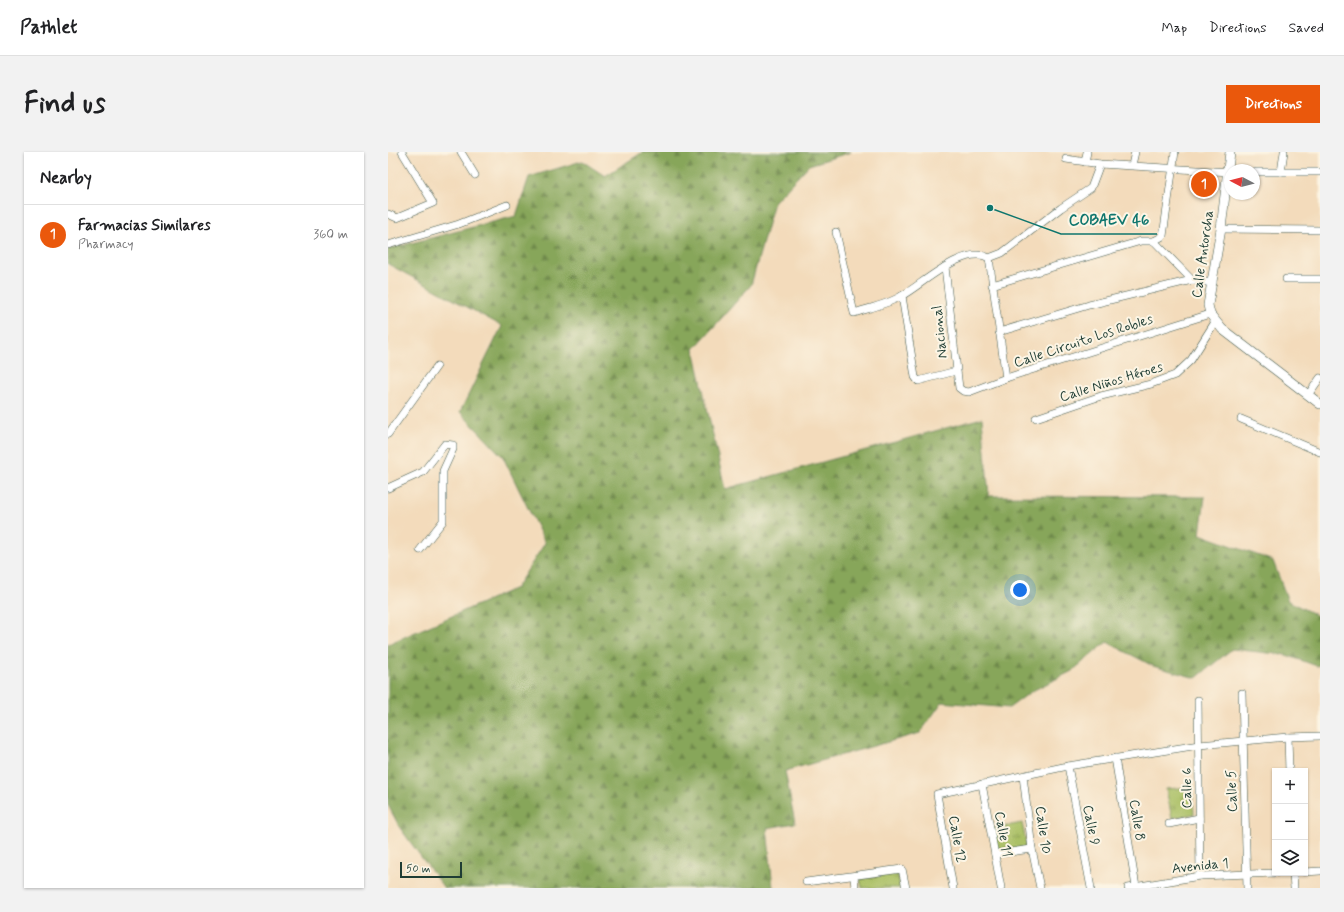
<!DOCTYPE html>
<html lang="en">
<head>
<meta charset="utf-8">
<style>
	:root { --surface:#fff; --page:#f2f2f2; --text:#202124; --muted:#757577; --line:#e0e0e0; --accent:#ea580c }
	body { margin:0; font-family:Mynerve,sans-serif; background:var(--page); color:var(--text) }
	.controls { position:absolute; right:12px; bottom:12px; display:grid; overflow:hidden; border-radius:0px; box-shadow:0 1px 3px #0004 }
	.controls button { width:36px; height:36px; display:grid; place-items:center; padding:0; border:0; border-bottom:1px solid var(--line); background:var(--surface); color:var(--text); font:20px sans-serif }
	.compass { position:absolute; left:836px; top:12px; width:36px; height:36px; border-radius:50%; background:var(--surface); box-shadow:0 1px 3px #0004; rotate:277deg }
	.scale { position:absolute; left:12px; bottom:10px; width:62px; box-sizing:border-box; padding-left:4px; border:2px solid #1f3d34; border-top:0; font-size:11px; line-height:14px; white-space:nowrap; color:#1f3d34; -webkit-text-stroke:3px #fcf5e5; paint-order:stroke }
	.you { position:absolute; left:632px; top:438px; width:14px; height:14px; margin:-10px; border:3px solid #fff; border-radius:50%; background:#1a73e8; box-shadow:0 0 0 6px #1a73e833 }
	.badge { display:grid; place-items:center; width:26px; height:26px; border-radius:50%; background:var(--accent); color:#fff; font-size:13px; font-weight:700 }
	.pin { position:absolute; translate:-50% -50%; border:2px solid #fff; box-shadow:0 1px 4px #0006 }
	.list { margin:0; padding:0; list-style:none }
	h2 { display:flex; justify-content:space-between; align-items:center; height:52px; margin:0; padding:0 16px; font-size:17px }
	h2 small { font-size:13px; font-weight:400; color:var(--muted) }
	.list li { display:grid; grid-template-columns:26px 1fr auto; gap:12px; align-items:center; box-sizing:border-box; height:60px; padding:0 16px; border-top:1px solid var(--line) }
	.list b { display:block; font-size:15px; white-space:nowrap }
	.list p { margin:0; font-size:13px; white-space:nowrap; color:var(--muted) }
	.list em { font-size:13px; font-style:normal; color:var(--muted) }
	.icon { flex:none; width:22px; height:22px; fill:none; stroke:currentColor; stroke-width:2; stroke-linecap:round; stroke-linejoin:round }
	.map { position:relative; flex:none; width:932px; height:736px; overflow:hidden; border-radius:0px }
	header { display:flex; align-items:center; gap:24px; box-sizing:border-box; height:56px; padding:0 20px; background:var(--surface); border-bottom:1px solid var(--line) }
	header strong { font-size:19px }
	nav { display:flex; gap:22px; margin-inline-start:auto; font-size:14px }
	.intro { display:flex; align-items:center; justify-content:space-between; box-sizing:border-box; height:96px; padding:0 24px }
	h1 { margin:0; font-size:28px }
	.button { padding:10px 18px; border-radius:0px; background:var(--accent); color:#fff; font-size:14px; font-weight:700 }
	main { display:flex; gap:24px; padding:0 24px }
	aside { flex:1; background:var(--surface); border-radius:0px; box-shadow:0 1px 3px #0004 }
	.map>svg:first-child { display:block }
	.grass { fill:url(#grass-tufts); stroke:#647e4c }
	.forest { fill:url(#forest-firs); stroke:#537247 }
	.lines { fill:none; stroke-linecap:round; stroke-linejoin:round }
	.minor-casing { stroke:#3f5548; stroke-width:8 }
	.tertiary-casing { stroke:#3f5548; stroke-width:10 }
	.minor { stroke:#fff; stroke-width:7 }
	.tertiary { stroke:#fff; stroke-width:9 }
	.labels { text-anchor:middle; stroke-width:4; stroke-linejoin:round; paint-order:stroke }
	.street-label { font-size:14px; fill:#1f3d34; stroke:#fcf5e5 }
	.leader { fill:none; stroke:#0f766e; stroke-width:1.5 }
	.callout-dot { fill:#0f766e; stroke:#fcf5e5; stroke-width:1.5 }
	.callout-label { font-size:15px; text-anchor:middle; font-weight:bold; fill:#0f766e; stroke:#fcf5e5; stroke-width:4; stroke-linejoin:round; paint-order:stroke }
</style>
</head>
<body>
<header>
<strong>Pathlet</strong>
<nav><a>Map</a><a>Directions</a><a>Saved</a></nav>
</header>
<div class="intro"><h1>Find us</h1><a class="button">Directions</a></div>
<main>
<aside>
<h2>Nearby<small></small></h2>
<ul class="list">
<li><span class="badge">1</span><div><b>Farmacias Similares</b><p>Pharmacy</p></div><em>360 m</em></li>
</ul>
</aside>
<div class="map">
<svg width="932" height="736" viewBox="0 0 932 736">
	<defs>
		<pattern id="grass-tufts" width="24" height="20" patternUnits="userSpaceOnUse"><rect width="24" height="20" fill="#aac065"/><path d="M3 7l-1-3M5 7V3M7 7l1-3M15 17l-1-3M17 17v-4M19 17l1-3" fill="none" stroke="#8a9d54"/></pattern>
		<pattern id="forest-firs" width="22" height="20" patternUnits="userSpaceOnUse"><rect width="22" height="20" fill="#87a65a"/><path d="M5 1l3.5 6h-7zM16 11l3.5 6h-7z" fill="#6e884b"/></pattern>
	</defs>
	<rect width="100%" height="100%" fill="#fcf5e5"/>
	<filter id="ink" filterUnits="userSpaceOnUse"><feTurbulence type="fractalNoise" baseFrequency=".025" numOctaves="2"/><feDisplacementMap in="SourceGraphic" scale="8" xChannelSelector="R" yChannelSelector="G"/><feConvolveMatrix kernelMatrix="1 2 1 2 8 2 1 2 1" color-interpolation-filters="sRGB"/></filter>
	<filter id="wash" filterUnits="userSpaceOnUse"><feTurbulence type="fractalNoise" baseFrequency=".012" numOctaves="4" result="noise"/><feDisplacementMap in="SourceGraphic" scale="16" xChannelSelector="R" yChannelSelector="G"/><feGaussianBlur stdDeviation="0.9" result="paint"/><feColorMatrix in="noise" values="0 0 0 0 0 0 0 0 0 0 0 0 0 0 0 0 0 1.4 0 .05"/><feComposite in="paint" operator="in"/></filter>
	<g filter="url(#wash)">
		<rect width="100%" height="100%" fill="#f3dbbb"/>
		<g class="grass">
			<path d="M 804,635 L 806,662 L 784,666 L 778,637 Z"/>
			<path d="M 634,671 L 639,695 L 609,701 L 604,677 Z"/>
			<path d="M 510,720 L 512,736 L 474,736 L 472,727 Z"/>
		</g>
		<path class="forest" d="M 255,0 L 463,0 L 421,13 L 386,50 L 363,133 L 306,197 L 337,337 L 594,266 L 601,344 L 817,345 L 812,382 L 885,409 L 900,449 L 932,465 L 932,513 L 929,514 L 898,503 L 844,497 L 808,526 L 765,514 L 719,490 L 684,519 L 644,539 L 621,556 L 554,550 L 532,581 L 397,619 L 407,671 L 379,676 L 385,736 L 56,736 L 12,676 L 0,653 L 0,492 L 128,436 L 157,391 L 115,305 L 72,260 L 114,174 L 0,112 L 0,97 L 128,64 L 141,25 L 194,9 L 217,24 Z"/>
	</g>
	<g filter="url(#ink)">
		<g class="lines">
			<defs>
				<g id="minor">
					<path d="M 73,0 L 87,23"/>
					<path d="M 678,7 L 712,12 L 842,20"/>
					<path d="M 697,10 L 699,0"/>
					<path d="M 744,13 L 747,0"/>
					<path d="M 866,20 L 932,20"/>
					<path d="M 893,20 L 896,0"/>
					<path d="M 0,62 L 9,66 L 45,51 L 14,0"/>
					<path d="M 833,77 L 932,78"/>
					<path d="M 448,80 L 466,161 C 482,156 501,152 515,143 C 536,131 577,92 601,106 L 614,101 L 673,56 L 703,36 L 712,12"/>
					<path d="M 766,89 L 804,128"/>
					<path d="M 0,93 L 71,72 L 119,53"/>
					<path d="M 601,106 L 618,226"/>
					<path d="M 557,115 L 571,236 L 575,239 L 581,240 L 618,226 L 822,162"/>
					<path d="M 898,127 L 932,127"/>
					<path d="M 604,133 L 753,89 L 766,89 L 775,84 L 787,0"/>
					<path d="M 514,144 L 527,225 L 530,229 L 568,219"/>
					<path d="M 611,180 L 701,153 L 804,128 L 825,131"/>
					<path d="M 920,243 L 932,226"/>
					<path d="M 648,266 L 713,244 L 763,232 L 787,223 L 803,208 L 827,170"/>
					<path d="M 853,267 L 932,300"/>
					<path d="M 0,282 L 49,214"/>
					<path d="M 0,336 L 35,320 L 57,292 L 65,293 L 65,297 L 55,319 L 55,369 L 32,398"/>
					<path d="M 854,541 L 859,736"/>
					<path d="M 810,548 L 812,724"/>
					<path d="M 900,585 L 901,619"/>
					<path d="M 727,606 L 748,735"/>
					<path d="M 680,614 L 703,736"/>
					<path d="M 635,624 L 644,697 L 652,736"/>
					<path d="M 594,632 L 613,736"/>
					<path d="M 781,672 L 811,666"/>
					<path d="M 607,702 L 644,697"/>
					<path d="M 917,720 L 932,719"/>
					<path d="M 905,721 L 906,736"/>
					<path d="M 466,725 L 467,736"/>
					<path d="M 418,730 L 514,717 L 518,736"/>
					<path d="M 565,736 L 549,642 L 680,614 L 811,593 L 900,585 L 932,584"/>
					<path d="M 740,736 L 812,724 L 887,721"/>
				</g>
				<path id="tertiary" d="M 842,0 L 833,77 L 820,153 L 822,162 L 834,177 L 932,252"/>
			</defs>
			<use href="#minor" class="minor-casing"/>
			<use href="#tertiary" class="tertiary-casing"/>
			<use href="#minor" class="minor"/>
			<use href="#tertiary" class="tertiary"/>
		</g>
	</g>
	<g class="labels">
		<g class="street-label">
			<text transform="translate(814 102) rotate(-82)" y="5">Calle Antorcha</text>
			<text transform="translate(551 180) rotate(-96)" y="5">Nacional</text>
			<text transform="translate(695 188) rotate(-18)" y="5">Calle Circuito Los Robles</text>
			<text transform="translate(723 229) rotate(-17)" y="5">Calle Niños Héroes</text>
			<text transform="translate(798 636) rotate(-90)" y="5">Calle 6</text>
			<text transform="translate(843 639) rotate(-92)" y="5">Calle 5</text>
			<text transform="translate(750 668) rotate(81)" y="5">Calle 8</text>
			<text transform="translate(704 673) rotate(79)" y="5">Calle 9</text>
			<text transform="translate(656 678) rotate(82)" y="5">Calle 10</text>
			<text transform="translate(616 682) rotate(80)" y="5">Calle 11</text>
			<text transform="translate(570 687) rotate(80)" y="5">Calle 12</text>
			<text transform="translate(812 713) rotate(-6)" y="5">Avenida 1</text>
		</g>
	</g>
	<path class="leader" d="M602 56L673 82H769"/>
	<circle class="callout-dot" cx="602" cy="56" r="4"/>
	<g class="callout-label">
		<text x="721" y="73">COBAEV 46</text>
	</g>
</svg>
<div class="controls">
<button>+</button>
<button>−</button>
<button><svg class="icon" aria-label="layers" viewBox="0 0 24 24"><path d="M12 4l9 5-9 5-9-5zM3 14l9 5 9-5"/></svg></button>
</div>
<svg class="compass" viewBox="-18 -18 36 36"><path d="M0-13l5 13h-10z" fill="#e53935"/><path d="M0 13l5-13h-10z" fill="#757577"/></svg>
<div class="scale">50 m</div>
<div class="you"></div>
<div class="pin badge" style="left:816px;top:32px">1</div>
</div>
</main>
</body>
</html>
